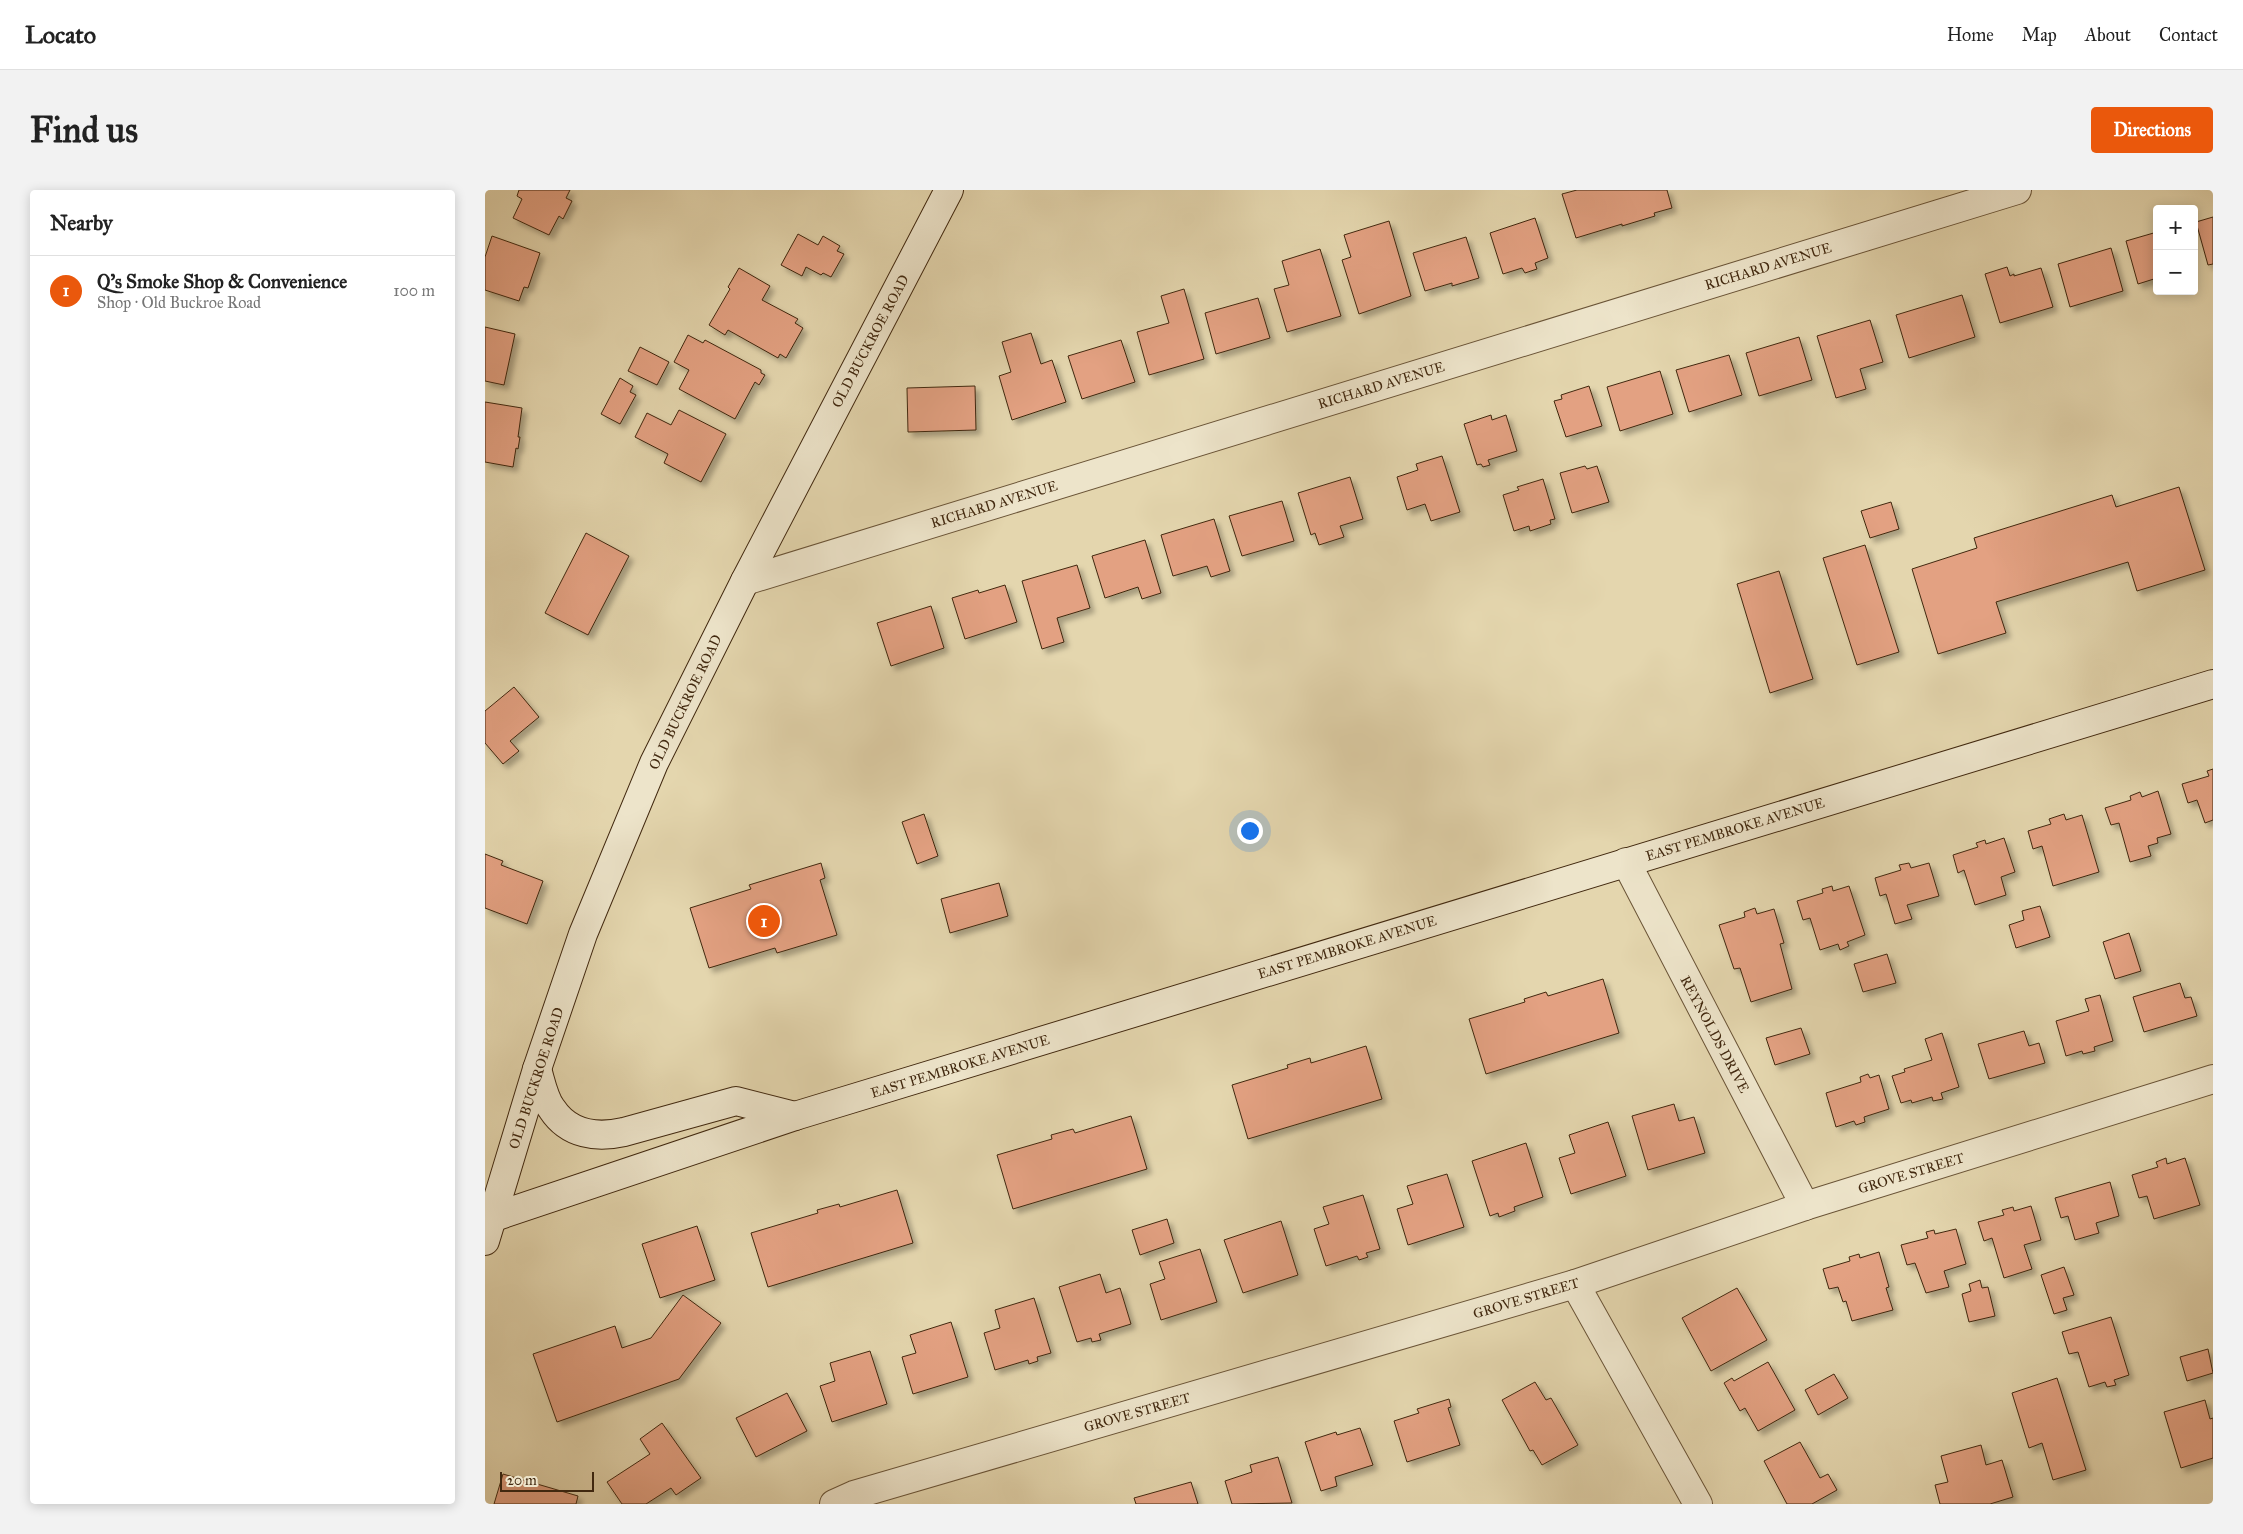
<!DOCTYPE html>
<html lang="en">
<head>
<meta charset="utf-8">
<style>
	:root { --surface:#fff; --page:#f2f2f2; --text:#222; --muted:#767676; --line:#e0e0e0; --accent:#ea580c }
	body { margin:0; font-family:"IM FELL Great Primer",serif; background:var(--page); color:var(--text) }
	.controls { position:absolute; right:15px; top:15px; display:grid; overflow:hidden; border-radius:5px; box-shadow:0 2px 12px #0003 }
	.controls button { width:45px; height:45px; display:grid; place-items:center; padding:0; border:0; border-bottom:1px solid var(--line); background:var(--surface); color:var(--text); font:25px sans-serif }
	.scale { position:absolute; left:15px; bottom:12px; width:94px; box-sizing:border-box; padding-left:5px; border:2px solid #41280f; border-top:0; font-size:14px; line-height:18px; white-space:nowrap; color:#41280f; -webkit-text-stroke:4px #ede4ca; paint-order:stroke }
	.you { position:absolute; left:764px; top:640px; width:18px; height:18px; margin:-12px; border:4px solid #fff; border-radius:50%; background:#1a73e8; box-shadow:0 0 0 8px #1a73e833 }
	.badge { display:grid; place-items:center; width:32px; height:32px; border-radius:50%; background:var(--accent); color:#fff; font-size:16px; font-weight:700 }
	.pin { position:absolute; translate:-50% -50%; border:2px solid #fff; box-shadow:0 1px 5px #0006 }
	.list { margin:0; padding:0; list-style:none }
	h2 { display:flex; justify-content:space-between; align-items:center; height:65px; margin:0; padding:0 20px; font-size:21px }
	h2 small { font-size:16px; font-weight:400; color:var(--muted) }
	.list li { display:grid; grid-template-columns:32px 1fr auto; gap:15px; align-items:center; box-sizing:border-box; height:70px; padding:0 20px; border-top:1px solid var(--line) }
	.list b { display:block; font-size:19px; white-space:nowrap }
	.list p { margin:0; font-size:16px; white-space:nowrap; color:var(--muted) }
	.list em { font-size:16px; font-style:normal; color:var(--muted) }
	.map { position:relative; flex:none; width:1728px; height:1314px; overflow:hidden; border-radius:5px }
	header { display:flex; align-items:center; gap:30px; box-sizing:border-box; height:70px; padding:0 25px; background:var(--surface); border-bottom:1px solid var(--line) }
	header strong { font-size:24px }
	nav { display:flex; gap:28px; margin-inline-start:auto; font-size:18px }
	.intro { display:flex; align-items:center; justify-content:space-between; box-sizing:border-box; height:120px; padding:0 30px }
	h1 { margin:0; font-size:35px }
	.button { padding:12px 22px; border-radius:5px; background:var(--accent); color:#fff; font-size:18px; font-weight:700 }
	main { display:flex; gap:30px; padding:0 30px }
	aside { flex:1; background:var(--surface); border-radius:5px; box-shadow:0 2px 12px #0003 }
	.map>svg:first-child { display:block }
	.building { fill:#e3a182; stroke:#41280f; filter:url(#shadow) }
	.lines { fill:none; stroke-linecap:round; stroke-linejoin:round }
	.street-casing { stroke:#6a5437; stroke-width:30 }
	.secondary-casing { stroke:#41280f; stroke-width:30 }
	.street { stroke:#ede4ca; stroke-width:28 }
	.secondary { stroke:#ede4ca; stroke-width:28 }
	.labels { text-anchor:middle; stroke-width:4; stroke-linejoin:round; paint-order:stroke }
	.street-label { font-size:14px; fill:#41280f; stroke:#ede4ca }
</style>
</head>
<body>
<header>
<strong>Locato</strong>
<nav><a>Home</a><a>Map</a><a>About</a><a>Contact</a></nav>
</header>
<div class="intro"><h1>Find us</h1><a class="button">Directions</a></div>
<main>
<aside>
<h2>Nearby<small></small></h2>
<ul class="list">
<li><span class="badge">1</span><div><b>Q’s Smoke Shop &amp; Convenience</b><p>Shop · Old Buckroe Road</p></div><em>100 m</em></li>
</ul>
</aside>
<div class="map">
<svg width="1728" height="1314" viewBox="0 0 1728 1314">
	<defs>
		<filter id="shadow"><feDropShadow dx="4.5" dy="4.5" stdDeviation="2.5" flood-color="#0004"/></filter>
	</defs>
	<rect width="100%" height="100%" fill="#e4d6ae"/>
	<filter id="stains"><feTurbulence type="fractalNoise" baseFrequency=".004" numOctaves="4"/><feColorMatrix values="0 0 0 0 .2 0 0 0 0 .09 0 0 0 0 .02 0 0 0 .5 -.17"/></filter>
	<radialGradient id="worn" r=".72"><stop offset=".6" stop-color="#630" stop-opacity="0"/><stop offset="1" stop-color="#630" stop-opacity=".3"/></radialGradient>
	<g class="building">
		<path d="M 34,0 L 85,0 L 81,8 L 87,11 L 78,29 L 74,26 L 64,45 L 28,28 L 37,9 L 32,6 Z"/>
		<path d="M 1092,0 L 1182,0 L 1187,18 L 1169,23 L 1170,26 L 1137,36 L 1137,34 L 1091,48 L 1077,4 Z"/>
		<path d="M 1728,27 L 1728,74 L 1723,75 L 1711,32 Z"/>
		<path d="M 1050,28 L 1063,68 L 1050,73 L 1052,79 L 1040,83 L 1037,78 L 1018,84 L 1005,43 Z"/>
		<path d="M 904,31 L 926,106 L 874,124 L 857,70 L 866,67 L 859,45 Z"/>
		<path d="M 1672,42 L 1672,88 L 1653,94 L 1641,51 Z"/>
		<path d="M 313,44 L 333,55 L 338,46 L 355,56 L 352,61 L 359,64 L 346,87 L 338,83 L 336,85 L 321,77 L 317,86 L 296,75 Z"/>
		<path d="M 7,46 L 55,63 L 43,98 L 39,97 L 34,111 L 0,100 L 0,67 Z"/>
		<path d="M 981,47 L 994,88 L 967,96 L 967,93 L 940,101 L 928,63 Z"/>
		<path d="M 1626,58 L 1638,101 L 1585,117 L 1573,74 Z"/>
		<path d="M 835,59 L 856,126 L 802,142 L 789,99 L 804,95 L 797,71 Z"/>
		<path d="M 1522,77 L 1525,86 L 1529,84 L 1529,86 L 1556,78 L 1568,117 L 1515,133 L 1500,84 Z"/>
		<path d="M 254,78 L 285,96 L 277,110 L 313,129 L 310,133 L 318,138 L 301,168 L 295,164 L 293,168 L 243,140 L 240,145 L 224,135 L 245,99 L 243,97 Z"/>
		<path d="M 699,99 L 719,169 L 664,185 L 652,142 L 684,133 L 676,106 Z"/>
		<path d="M 1477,105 L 1490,147 L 1424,168 L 1411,125 Z"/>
		<path d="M 773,108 L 785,148 L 731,164 L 720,123 Z"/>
		<path d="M 1385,130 L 1398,172 L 1375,179 L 1381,199 L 1351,208 L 1332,146 Z"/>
		<path d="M 0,137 L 30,144 L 19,195 L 0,191 Z"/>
		<path d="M 546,143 L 556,174 L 567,170 L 581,212 L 527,230 L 514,186 L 526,182 L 517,152 Z"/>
		<path d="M 203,145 L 218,153 L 220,150 L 276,180 L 276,183 L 280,185 L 274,195 L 270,192 L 250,229 L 194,199 L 204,180 L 189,172 Z"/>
		<path d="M 1314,147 L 1327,190 L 1274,206 L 1261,163 Z"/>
		<path d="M 636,150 L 650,192 L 597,209 L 583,166 Z"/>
		<path d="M 155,157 L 184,172 L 172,195 L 143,181 Z"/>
		<path d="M 1244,165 L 1257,205 L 1204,222 L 1191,180 Z"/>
		<path d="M 1175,181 L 1188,224 L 1135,241 L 1122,197 Z"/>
		<path d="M 135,188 L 148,196 L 145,202 L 151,205 L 135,234 L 116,224 Z"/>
		<path d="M 490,196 L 491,240 L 423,242 L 422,198 Z"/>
		<path d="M 1104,196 L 1117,236 L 1081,247 L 1069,211 L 1077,209 L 1076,205 Z"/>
		<path d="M 0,212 L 37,218 L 33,247 L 35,247 L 33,259 L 31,258 L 28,277 L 0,272 Z"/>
		<path d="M 194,220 L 241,244 L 216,292 L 179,273 L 183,264 L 150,247 L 162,223 L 186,235 Z"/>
		<path d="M 1006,225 L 1007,230 L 1021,225 L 1032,261 L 1003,270 L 1005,275 L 998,277 L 996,274 L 992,275 L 979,234 Z"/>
		<path d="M 957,266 L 975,322 L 946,331 L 940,314 L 922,320 L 912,287 L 933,280 L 931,274 Z"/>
		<path d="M 1100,276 L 1102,279 L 1112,276 L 1124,312 L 1087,323 L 1075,283 Z"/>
		<path d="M 865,287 L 878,329 L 855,336 L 859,347 L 834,355 L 830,343 L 826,345 L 813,303 Z"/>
		<path d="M 1058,289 L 1070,329 L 1065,330 L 1066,334 L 1045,341 L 1044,336 L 1029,341 L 1018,305 L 1034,300 L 1032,297 Z"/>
		<path d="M 1694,297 L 1720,380 L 1652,401 L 1643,372 L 1511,412 L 1521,443 L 1453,464 L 1427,379 L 1492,358 L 1489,348 L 1627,305 L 1631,317 Z"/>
		<path d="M 797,311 L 809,351 L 757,366 L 744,326 Z"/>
		<path d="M 1406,312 L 1414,339 L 1385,348 L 1376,321 Z"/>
		<path d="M 729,329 L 745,381 L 726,387 L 722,376 L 688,386 L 676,345 Z"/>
		<path d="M 101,343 L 144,366 L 103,445 L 60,423 Z"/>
		<path d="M 660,350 L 676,403 L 657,409 L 653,397 L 620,408 L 607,366 Z"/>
		<path d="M 1380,355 L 1414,462 L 1372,475 L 1338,368 Z"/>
		<path d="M 592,375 L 605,418 L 572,428 L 579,452 L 557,459 L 537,391 Z"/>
		<path d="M 1294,381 L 1328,489 L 1285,503 L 1252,394 Z"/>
		<path d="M 520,395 L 532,432 L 480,449 L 467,408 L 493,400 L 494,403 Z"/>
		<path d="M 446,416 L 459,458 L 406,476 L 392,433 Z"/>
		<path d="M 29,497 L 54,527 L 25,551 L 34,561 L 18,574 L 0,553 L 0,521 Z"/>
		<path d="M 1728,579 L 1728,630 L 1720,633 L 1712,610 L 1703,613 L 1697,594 L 1724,586 L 1722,581 Z"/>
		<path d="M 1673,601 L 1686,644 L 1672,648 L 1673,653 L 1663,656 L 1666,666 L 1645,672 L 1634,633 L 1626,635 L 1620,618 L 1646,610 L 1645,606 L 1655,602 L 1657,607 Z"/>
		<path d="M 439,624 L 453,666 L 432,674 L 417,632 Z"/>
		<path d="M 1579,624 L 1581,630 L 1597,625 L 1614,682 L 1568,696 L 1557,656 L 1548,659 L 1543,641 L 1566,634 L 1564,629 Z"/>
		<path d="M 1519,648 L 1530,682 L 1516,687 L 1521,705 L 1490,715 L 1479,680 L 1473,683 L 1468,665 L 1493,657 L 1491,653 L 1500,650 L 1501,654 Z"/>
		<path d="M 0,664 L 18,671 L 16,675 L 58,691 L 42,734 L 0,718 Z"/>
		<path d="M 336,673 L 340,688 L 335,690 L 352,745 L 292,763 L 290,758 L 224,778 L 205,718 L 266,699 L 264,695 Z"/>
		<path d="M 1424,673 L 1426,678 L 1444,673 L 1454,706 L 1422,715 L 1427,729 L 1410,734 L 1401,704 L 1395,706 L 1390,688 L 1416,680 L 1414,675 Z"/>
		<path d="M 514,693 L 523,726 L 465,743 L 456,709 Z"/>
		<path d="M 1347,696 L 1348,701 L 1364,696 L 1380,745 L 1362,752 L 1364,756 L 1355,760 L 1353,754 L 1335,760 L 1325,728 L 1318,730 L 1312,711 L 1338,703 L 1337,699 Z"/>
		<path d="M 1555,716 L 1565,747 L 1531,758 L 1524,735 L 1539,730 L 1537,721 Z"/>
		<path d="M 1270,718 L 1272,724 L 1289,719 L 1299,753 L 1295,754 L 1307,799 L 1266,812 L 1255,778 L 1249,779 L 1234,735 L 1260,727 L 1259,722 Z"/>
		<path d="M 1644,743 L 1656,781 L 1630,789 L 1618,752 Z"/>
		<path d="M 1402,764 L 1411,793 L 1378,802 L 1369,774 Z"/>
		<path d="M 1118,789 L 1134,843 L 1001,884 L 984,829 L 1040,812 L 1039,809 L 1061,802 L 1063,806 Z"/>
		<path d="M 1695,793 L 1700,808 L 1706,807 L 1712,826 L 1659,842 L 1648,807 Z"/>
		<path d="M 1615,805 L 1628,851 L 1609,857 L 1610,861 L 1598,864 L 1597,861 L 1581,866 L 1571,831 L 1604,821 L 1600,809 Z"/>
		<path d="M 1316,838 L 1325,864 L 1290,875 L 1281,848 Z"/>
		<path d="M 1539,841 L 1544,856 L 1554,853 L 1560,873 L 1504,889 L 1493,854 Z"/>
		<path d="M 1457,843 L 1474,897 L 1456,903 L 1458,909 L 1448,911 L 1447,907 L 1427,913 L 1426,910 L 1416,913 L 1407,886 L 1420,882 L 1419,879 L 1447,870 L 1440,849 Z"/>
		<path d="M 881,856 L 897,909 L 763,949 L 747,895 L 803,878 L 802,875 L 825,868 L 826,873 Z"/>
		<path d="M 1383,884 L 1385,888 L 1394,885 L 1404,919 L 1379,927 L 1380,932 L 1371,935 L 1369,931 L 1351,937 L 1341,903 L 1376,892 L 1375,887 Z"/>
		<path d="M 1189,914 L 1194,931 L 1209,927 L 1220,963 L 1163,980 L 1147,926 Z"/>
		<path d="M 646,926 L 662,979 L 528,1019 L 512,965 L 567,949 L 566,945 L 588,939 L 590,943 Z"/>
		<path d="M 1123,932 L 1141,986 L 1086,1004 L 1074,968 L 1090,963 L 1084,945 Z"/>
		<path d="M 1041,953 L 1058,1007 L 1029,1017 L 1030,1021 L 1014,1027 L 1013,1023 L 1005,1026 L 987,971 Z"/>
		<path d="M 1681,968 L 1682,974 L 1700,968 L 1715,1015 L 1669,1029 L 1662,1006 L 1654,1008 L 1647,985 L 1673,977 L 1671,972 Z"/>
		<path d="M 962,984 L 979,1037 L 923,1055 L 912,1019 L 928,1014 L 922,996 Z"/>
		<path d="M 1625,992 L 1634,1026 L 1611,1033 L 1614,1043 L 1590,1050 L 1583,1026 L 1576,1028 L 1570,1008 Z"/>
		<path d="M 412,1000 L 428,1053 L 283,1097 L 266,1043 L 333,1023 L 332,1020 L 354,1014 L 355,1017 Z"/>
		<path d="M 878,1005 L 895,1059 L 881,1063 L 883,1067 L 874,1070 L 872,1066 L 841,1076 L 829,1039 L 844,1034 L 838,1017 Z"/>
		<path d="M 1546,1016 L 1556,1050 L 1539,1055 L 1547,1079 L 1519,1088 L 1507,1048 L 1499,1051 L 1493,1032 L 1519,1025 L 1517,1020 L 1528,1017 L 1529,1021 Z"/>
		<path d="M 682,1029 L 689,1053 L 655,1065 L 647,1040 Z"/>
		<path d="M 796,1031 L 813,1085 L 758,1103 L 739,1050 Z"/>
		<path d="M 212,1036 L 230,1090 L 175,1108 L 157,1054 Z"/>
		<path d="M 1471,1039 L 1481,1074 L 1459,1081 L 1464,1097 L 1441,1103 L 1430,1073 L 1422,1075 L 1416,1055 L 1443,1048 L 1441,1042 L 1449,1040 L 1450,1044 Z"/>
		<path d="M 715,1059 L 732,1112 L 676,1130 L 665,1094 L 680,1089 L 674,1072 Z"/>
		<path d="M 1394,1062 L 1404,1097 L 1401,1098 L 1408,1120 L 1367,1131 L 1361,1111 L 1358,1112 L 1353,1097 L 1344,1099 L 1338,1079 L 1365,1071 L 1364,1067 L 1374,1064 L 1375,1068 Z"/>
		<path d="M 1579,1077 L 1589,1105 L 1578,1108 L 1582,1120 L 1569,1124 L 1556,1085 Z"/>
		<path d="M 615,1084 L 621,1103 L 635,1098 L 646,1134 L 614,1144 L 616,1150 L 607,1152 L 606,1148 L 592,1152 L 574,1097 Z"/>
		<path d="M 1495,1090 L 1497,1098 L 1503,1097 L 1510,1126 L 1484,1132 L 1477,1104 L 1486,1101 L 1484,1094 Z"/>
		<path d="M 1252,1098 L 1282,1150 L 1226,1181 L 1197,1128 Z"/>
		<path d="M 198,1105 L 236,1133 L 194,1189 L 72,1232 L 48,1164 L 130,1136 L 137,1158 L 166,1148 Z"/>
		<path d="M 549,1108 L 566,1163 L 552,1167 L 553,1171 L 544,1174 L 543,1170 L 510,1180 L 499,1143 L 515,1138 L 510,1120 Z"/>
		<path d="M 1626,1127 L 1644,1185 L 1629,1190 L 1631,1195 L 1622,1197 L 1620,1192 L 1604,1197 L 1593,1162 L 1584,1164 L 1577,1142 Z"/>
		<path d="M 466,1132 L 483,1187 L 428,1204 L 417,1167 L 431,1163 L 425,1145 Z"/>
		<path d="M 1723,1159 L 1728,1183 L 1702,1191 L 1695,1167 Z"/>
		<path d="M 385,1161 L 402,1214 L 347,1232 L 335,1196 L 350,1191 L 345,1173 Z"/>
		<path d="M 1283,1172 L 1310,1220 L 1273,1241 L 1260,1218 L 1255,1221 L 1239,1193 L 1247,1188 L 1249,1191 Z"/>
		<path d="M 1349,1184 L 1363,1208 L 1333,1225 L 1320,1200 Z"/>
		<path d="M 1572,1188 L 1601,1280 L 1568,1290 L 1557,1253 L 1544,1258 L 1527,1203 Z"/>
		<path d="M 1050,1192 L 1061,1210 L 1066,1208 L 1093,1255 L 1057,1275 L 1048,1260 L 1045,1261 L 1017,1210 Z"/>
		<path d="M 302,1203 L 322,1241 L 271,1267 L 251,1228 Z"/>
		<path d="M 964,1209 L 966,1217 L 963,1218 L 975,1255 L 922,1272 L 909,1231 L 934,1223 L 932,1219 Z"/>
		<path d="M 1720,1210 L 1725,1229 L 1728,1228 L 1728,1268 L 1696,1278 L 1679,1222 Z"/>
		<path d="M 177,1233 L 216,1288 L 191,1305 L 186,1298 L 161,1314 L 137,1314 L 122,1292 L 165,1264 L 155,1249 Z"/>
		<path d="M 875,1238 L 888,1275 L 850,1287 L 852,1296 L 836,1301 L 820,1252 L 851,1242 L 852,1245 Z"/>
		<path d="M 1315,1252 L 1335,1288 L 1343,1284 L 1352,1300 L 1327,1314 L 1302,1314 L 1279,1271 Z"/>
		<path d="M 1496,1255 L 1501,1275 L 1517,1270 L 1528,1307 L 1505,1314 L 1455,1314 L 1450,1295 L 1463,1292 L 1456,1266 Z"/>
		<path d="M 793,1267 L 807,1313 L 747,1314 L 740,1291 L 767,1282 L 765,1275 Z"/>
		<path d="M 18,1284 L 93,1306 L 91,1314 L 9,1314 Z"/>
		<path d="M 706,1292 L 713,1314 L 651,1314 L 649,1308 Z"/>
	</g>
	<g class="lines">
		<defs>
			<g id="street">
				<path d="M 260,391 L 1532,0"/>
				<path d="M 1141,672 L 1320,1016"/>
				<path d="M 1090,1094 L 1213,1314"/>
				<path d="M 349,1314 L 369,1305 L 1090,1094 L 1320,1016 L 1728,889"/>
			</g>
			<g id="secondary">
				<path d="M 52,879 C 56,892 59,909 67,919 C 84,945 112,948 139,942 L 251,911 L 310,926"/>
				<path d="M 0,1030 L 310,926 L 1728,494"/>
				<path d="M 0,1051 L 52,879 L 98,744 L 169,573 L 260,391 L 464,0"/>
			</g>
		</defs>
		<use href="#street" class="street-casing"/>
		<use href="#secondary" class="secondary-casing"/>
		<use href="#street" class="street"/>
		<use href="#secondary" class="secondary"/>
	</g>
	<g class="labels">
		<g class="street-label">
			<text transform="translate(1283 76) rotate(-17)" y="5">RICHARD AVENUE</text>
			<text transform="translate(385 151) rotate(-62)" y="5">OLD BUCKROE ROAD</text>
			<text transform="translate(896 195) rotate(-17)" y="5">RICHARD AVENUE</text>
			<text transform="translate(509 314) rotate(-17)" y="5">RICHARD AVENUE</text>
			<text transform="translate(200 512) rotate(-64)" y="5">OLD BUCKROE ROAD</text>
			<text transform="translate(1250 639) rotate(-17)" y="5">EAST PEMBROKE AVENUE</text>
			<text transform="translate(862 757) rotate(-17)" y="5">EAST PEMBROKE AVENUE</text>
			<text transform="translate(1230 844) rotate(62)" y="5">REYNOLDS DRIVE</text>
			<text transform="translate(475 876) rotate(-17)" y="5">EAST PEMBROKE AVENUE</text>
			<text transform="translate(51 888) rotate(-72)" y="5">OLD BUCKROE ROAD</text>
			<text transform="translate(1426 983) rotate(-17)" y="5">GROVE STREET</text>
			<text transform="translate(1041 1108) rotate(-17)" y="5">GROVE STREET</text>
			<text transform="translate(652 1222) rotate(-16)" y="5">GROVE STREET</text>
		</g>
	</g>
	<rect width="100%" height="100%" filter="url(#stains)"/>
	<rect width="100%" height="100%" fill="url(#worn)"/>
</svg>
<div class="controls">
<button>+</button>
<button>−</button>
</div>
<div class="scale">20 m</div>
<div class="you"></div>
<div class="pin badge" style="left:279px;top:731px">1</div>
</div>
</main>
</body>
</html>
